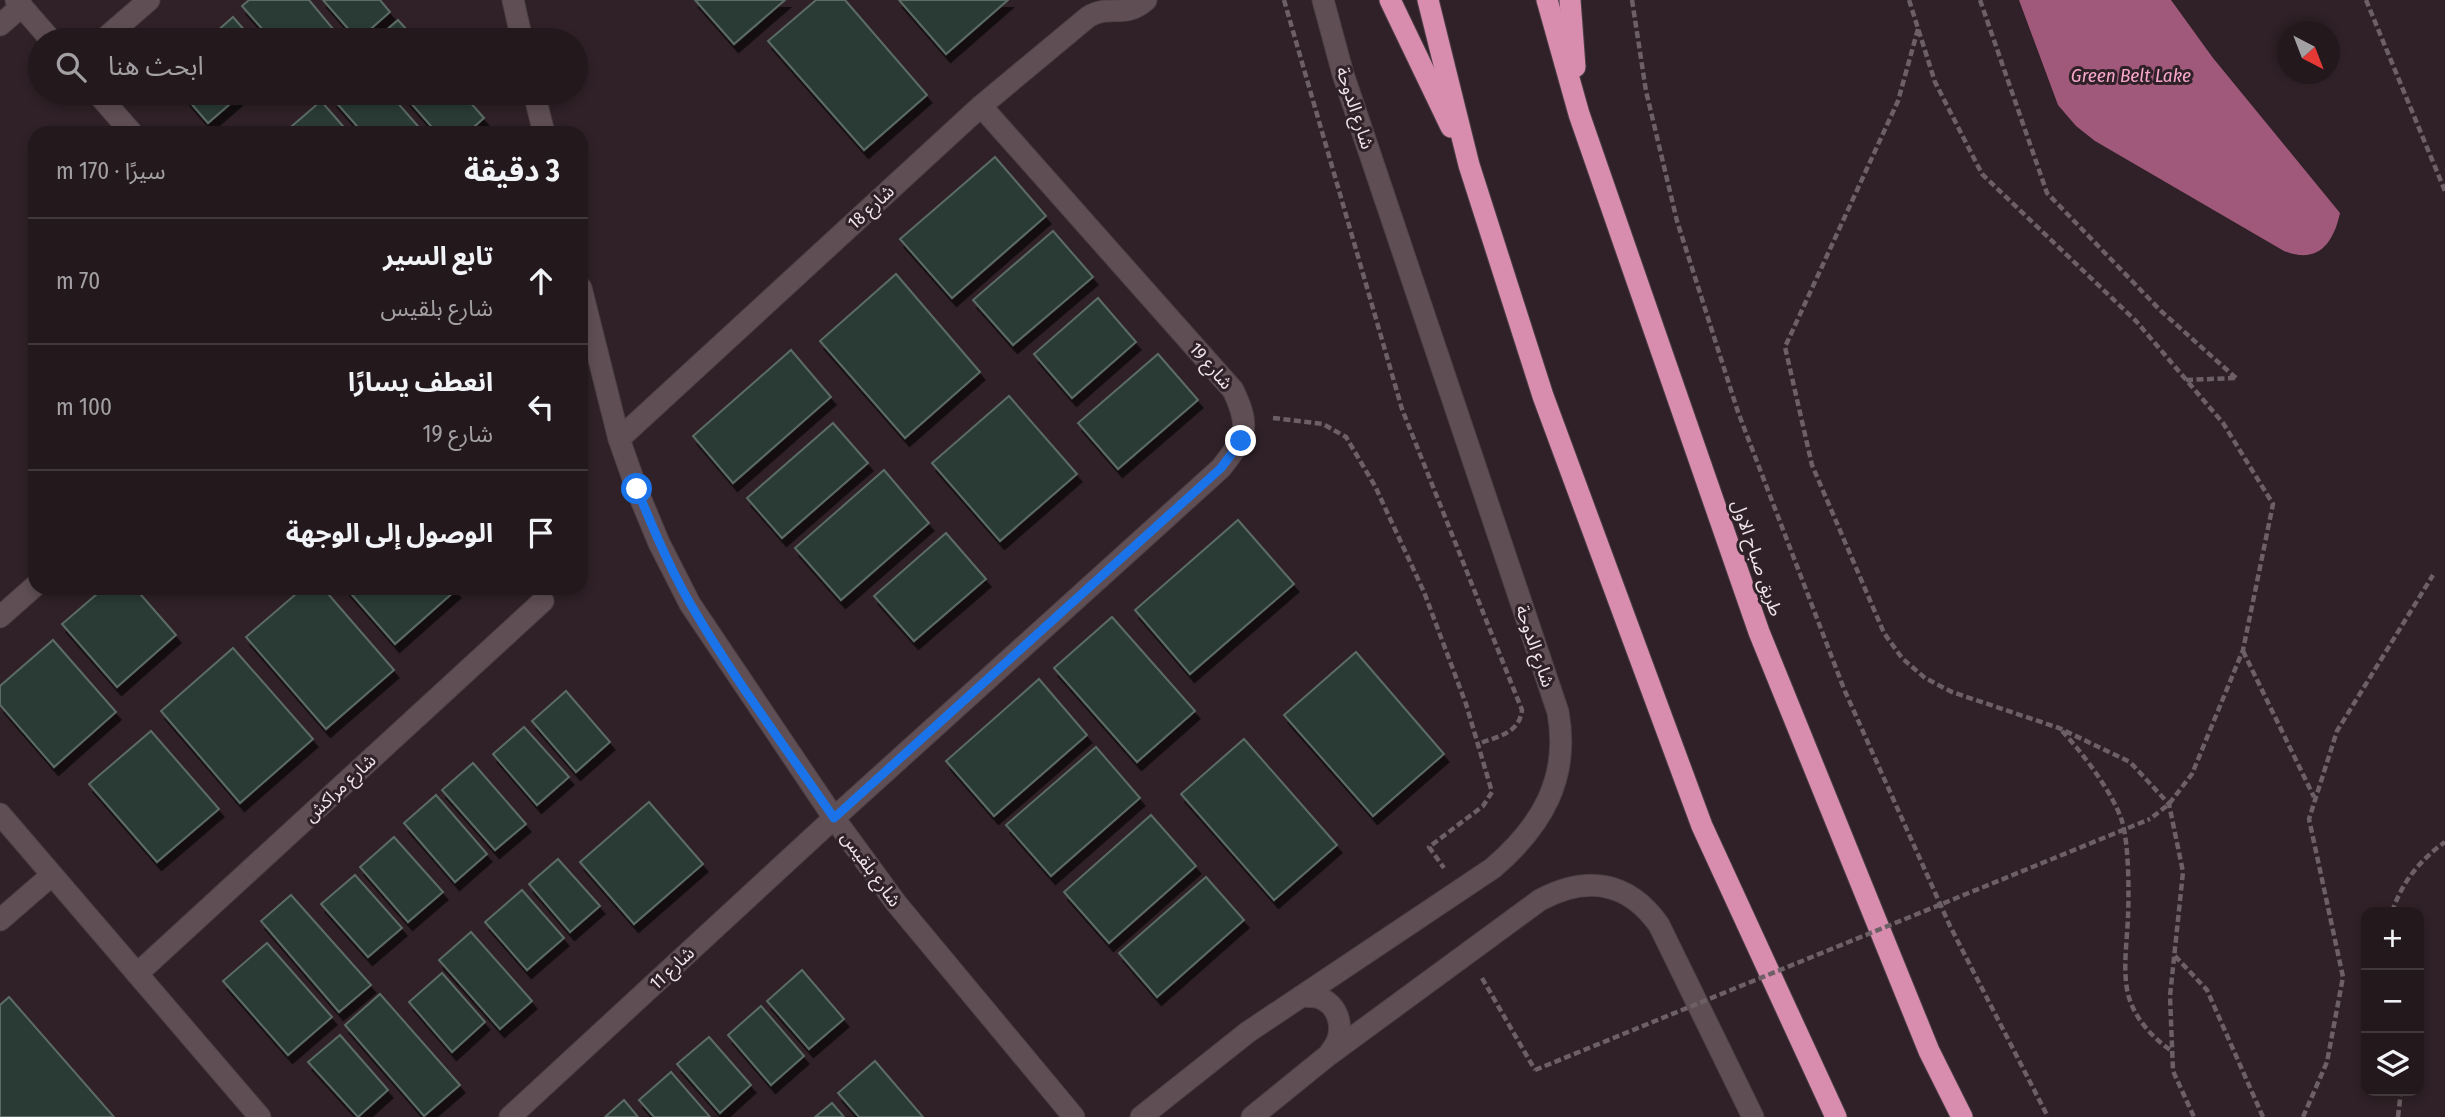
<!DOCTYPE html>
<html lang="ar">
<head>
<meta charset="utf-8">
<style>
	:root { --surface:#23191d; --page:#2b2226; --text:#f1f3f6; --muted:#a3a0a4; --line:#40383b }
	body { margin:0; font-family:"Fira Sans Condensed","Noto Sans Arabic",sans-serif; background:var(--page); color:var(--text); direction:rtl }
	.controls { position:absolute; right:21px; bottom:21px; display:grid; overflow:hidden; border-radius:14px; box-shadow:0 4px 10px #0003 }
	.controls button { width:63px; height:63px; display:grid; place-items:center; padding:0; border:0; border-bottom:2px solid var(--line); background:var(--surface); color:var(--text); font:35px sans-serif }
	.compass { position:absolute; left:2277px; top:21px; width:63px; height:63px; border-radius:50%; background:var(--surface); box-shadow:0 4px 10px #0003; rotate:138deg }
	.stop { position:absolute; width:21px; height:21px; margin:-16px; border:5px solid #1a73e8; border-radius:50%; background:#fff }
	.stop.end { background:#1a73e8; border-color:#fff; box-shadow:0 2px 7px #0008 }
	.list { margin:0; padding:0; list-style:none }
	h2 { display:flex; justify-content:space-between; align-items:center; height:91px; margin:0; padding:0 28px; font-size:30px }
	h2 small { font-size:23px; font-weight:400; color:var(--muted) }
	.list li { display:grid; grid-template-columns:46px 1fr auto; gap:21px; align-items:center; box-sizing:border-box; height:126px; padding:0 28px; border-top:2px solid var(--line) }
	.list b { display:block; font-size:26px; white-space:nowrap }
	.list p { margin:0; font-size:23px; white-space:nowrap; color:var(--muted) }
	.list em { font-size:23px; font-style:normal; color:var(--muted) }
	.icon { flex:none; width:38px; height:38px; fill:none; stroke:currentColor; stroke-width:2; stroke-linecap:round; stroke-linejoin:round }
	.map { position:relative; flex:none; width:2445px; height:1117px; overflow:hidden; direction:ltr }
	.search { position:absolute; background:var(--surface); box-shadow:0 4px 10px #0003; left:28px; top:28px; width:560px; height:77px; display:flex; align-items:center; gap:18px; box-sizing:border-box; padding:0 24px; border-radius:38px; color:var(--muted); font-size:26px }
	.panel { position:absolute; background:var(--surface); box-shadow:0 4px 10px #0003; left:28px; top:126px; width:560px; height:469px; border-radius:21px; direction:rtl }
	.map>svg:first-child { display:block }
	.water { fill:#a0597a }
	.building { fill:#2c3b35; stroke:#5b6c65; stroke-width:2; filter:url(#shadow) }
	.lines { fill:none; stroke-linecap:round; stroke-linejoin:round }
	.minor-casing { stroke:#4b3f44; stroke-width:23 }
	.highway-casing { stroke:#4b3f44; stroke-width:23 }
	.path { stroke:#6c5f65; stroke-width:4.5; stroke-dasharray:7 3.5; stroke-linecap:butt }
	.minor { stroke:#5f4f55; stroke-width:21 }
	.highway { stroke:#d88cae; stroke-width:21 }
	.path-bridge { stroke:#6c5f65; stroke-width:4.5; stroke-dasharray:7 3.5; stroke-linecap:butt }
	.route { stroke:#1a73e8; stroke-width:9 }
	.labels { text-anchor:middle; stroke-width:6; stroke-linejoin:round; paint-order:stroke }
	.street-label { font-size:18px; fill:#efe5e9; stroke:#2f2127 }
	.water-label { font-size:19px; font-style:italic; fill:#f8a7cb; stroke:#2f2127 }
</style>
</head>
<body>
<div class="map">
<svg width="2445" height="1117" viewBox="0 0 2445 1117">
	<defs>
		<filter id="shadow"><feDropShadow dx="4.5" dy="8" stdDeviation="0" flood-color="#0009"/></filter>
	</defs>
	<rect width="100%" height="100%" fill="#2f2127"/>
	<path class="water" d="M 2019,0 L 2171,0 L 2213,58 L 2340,213 C 2333,245 2317,264 2284,251 L 2095,141 L 2076,126 L 2058,105 Z"/>
	<g class="building">
		<path d="M 249,0 L 309,0 L 334,30 L 322,40 L 272,40 L 242,6 Z"/>
		<path d="M 323,0 L 380,0 L 390,12 L 358,40 Z"/>
		<path d="M 695,0 L 785,0 L 734,44 Z"/>
		<path d="M 816,0 L 845,0 L 927,95 L 864,150 L 768,41 Z"/>
		<path d="M 899,0 L 1008,0 L 946,54 Z"/>
		<path d="M 233,17 L 253,40 L 207,40 Z"/>
		<path d="M 398,20 L 416,40 L 375,40 Z"/>
		<path d="M 182,93 L 232,93 L 237,98 L 208,123 Z"/>
		<path d="M 340,93 L 389,93 L 424,133 L 363,133 L 333,99 Z"/>
		<path d="M 402,93 L 462,93 L 484,118 L 467,133 L 437,133 Z"/>
		<path d="M 321,101 L 349,133 L 285,132 Z"/>
		<path d="M 995,157 L 1046,216 L 952,298 L 900,239 Z"/>
		<path d="M 1053,231 L 1093,277 L 1013,345 L 973,300 Z"/>
		<path d="M 896,274 L 980,372 L 905,438 L 820,341 Z"/>
		<path d="M 1098,298 L 1136,342 L 1072,398 L 1034,354 Z"/>
		<path d="M 791,350 L 831,397 L 733,483 L 693,436 Z"/>
		<path d="M 1158,354 L 1198,400 L 1118,469 L 1078,423 Z"/>
		<path d="M 1009,396 L 1077,474 L 1000,541 L 932,463 Z"/>
		<path d="M 833,423 L 868,463 L 782,538 L 747,498 Z"/>
		<path d="M 884,470 L 929,523 L 841,600 L 795,548 Z"/>
		<path d="M 1238,520 L 1294,584 L 1190,674 L 1135,610 Z"/>
		<path d="M 946,533 L 986,579 L 914,641 L 874,596 Z"/>
		<path d="M 104,588 L 135,588 L 176,635 L 117,687 L 62,624 Z"/>
		<path d="M 303,588 L 323,588 L 394,670 L 326,729 L 246,637 Z"/>
		<path d="M 346,588 L 454,588 L 456,590 L 395,644 Z"/>
		<path d="M 1112,617 L 1195,711 L 1137,762 L 1054,668 Z"/>
		<path d="M 53,640 L 116,712 L 54,767 L 0,705 L 0,686 Z"/>
		<path d="M 233,648 L 313,739 L 240,803 L 161,711 Z"/>
		<path d="M 1356,652 L 1444,754 L 1373,816 L 1284,715 Z"/>
		<path d="M 1039,679 L 1087,735 L 994,816 L 946,761 Z"/>
		<path d="M 566,691 L 610,742 L 576,772 L 532,721 Z"/>
		<path d="M 524,727 L 569,777 L 537,805 L 493,754 Z"/>
		<path d="M 151,731 L 219,809 L 157,862 L 89,784 Z"/>
		<path d="M 1244,739 L 1337,845 L 1274,900 L 1181,794 Z"/>
		<path d="M 1096,747 L 1140,798 L 1051,876 L 1006,825 Z"/>
		<path d="M 473,763 L 526,824 L 495,850 L 442,790 Z"/>
		<path d="M 436,795 L 487,854 L 455,882 L 404,823 Z"/>
		<path d="M 649,802 L 703,864 L 634,924 L 580,862 Z"/>
		<path d="M 1151,815 L 1196,866 L 1109,943 L 1064,892 Z"/>
		<path d="M 394,837 L 443,892 L 408,922 L 360,867 Z"/>
		<path d="M 558,859 L 600,906 L 570,932 L 529,884 Z"/>
		<path d="M 355,875 L 402,928 L 368,957 L 321,904 Z"/>
		<path d="M 1206,877 L 1244,920 L 1157,997 L 1119,953 Z"/>
		<path d="M 522,890 L 564,938 L 527,970 L 485,922 Z"/>
		<path d="M 291,895 L 371,985 L 339,1012 L 261,921 Z"/>
		<path d="M 471,932 L 532,1001 L 500,1029 L 439,960 Z"/>
		<path d="M 267,943 L 332,1017 L 288,1055 L 223,981 Z"/>
		<path d="M 802,970 L 844,1019 L 809,1049 L 767,1001 Z"/>
		<path d="M 442,973 L 485,1022 L 452,1052 L 409,1002 Z"/>
		<path d="M 380,994 L 460,1085 L 424,1116 L 345,1025 Z"/>
		<path d="M 9,997 L 114,1117 L 0,1117 L 0,1005 Z"/>
		<path d="M 761,1006 L 804,1056 L 771,1085 L 728,1035 Z"/>
		<path d="M 340,1035 L 388,1090 L 358,1117 L 308,1062 Z"/>
		<path d="M 709,1037 L 751,1085 L 720,1113 L 677,1064 Z"/>
		<path d="M 875,1061 L 923,1117 L 859,1117 L 838,1093 Z"/>
		<path d="M 671,1072 L 710,1117 L 654,1117 L 639,1100 Z"/>
		<path d="M 624,1100 L 638,1117 L 605,1117 Z"/>
		<path d="M 832,1103 L 844,1117 L 815,1117 Z"/>
	</g>
	<g class="lines">
		<defs>
			<g id="minor">
				<path d="M 16,0 L 51,40"/>
				<path d="M 513,0 L 522,40"/>
				<path d="M 0,25 L 22,6"/>
				<path d="M 103,40 L 149,0"/>
				<path d="M 97,93 L 132,133"/>
				<path d="M 534,93 L 544,133"/>
				<path d="M 581,288 L 619,439 L 637,490 L 659,543 L 690,604 L 834,818 L 896,903 L 1074,1117"/>
				<path d="M 619,439 L 981,106 L 1088,17 C 1111,3 1123,20 1146,0"/>
				<path d="M 0,617 L 35,586"/>
				<path d="M 0,814 L 260,1117"/>
				<path d="M 0,920 L 52,875"/>
				<path d="M 137,974 L 543,601"/>
				<path d="M 1302,996 C 1307,997 1315,996 1320,998 C 1342,1007 1345,1035 1331,1051"/>
				<path d="M 510,1117 L 834,818 L 1221,468 C 1246,436 1251,428 1233,390 L 981,106"/>
				<path d="M 1141,1117 L 1248,1032 L 1493,868 C 1542,826 1570,778 1558,712 L 1343,74 L 1323,0"/>
				<path d="M 1252,1117 L 1326,1057 L 1540,900 C 1587,875 1628,881 1659,925 L 1753,1117"/>
			</g>
			<g id="highway">
				<path d="M 1390,0 L 1451,127"/>
				<path d="M 1428,0 L 1469,165 L 1543,396 L 1702,826 L 1836,1117"/>
				<path d="M 1547,0 L 1579,114 L 1759,632 L 1929,1051 L 1962,1117"/>
				<path d="M 1570,0 L 1575,67"/>
			</g>
		</defs>
		<use href="#minor" class="minor-casing"/>
		<use href="#highway" class="highway-casing"/>
		<g class="path">
			<path d="M 1284,0 L 1402,409 L 1522,710 C 1519,734 1498,736 1478,744"/>
			<path d="M 1632,0 L 1646,91 L 1677,221 L 1738,412 L 1844,689 L 1950,926 L 2048,1117"/>
			<path d="M 1909,0 L 1935,82 L 1982,174 L 2136,321 L 2223,423 L 2273,504 L 2243,650 L 2192,774 L 2169,804 L 2150,819"/>
			<path d="M 1980,0 L 2047,193 L 2161,311 L 2236,378"/>
			<path d="M 2366,0 L 2445,191"/>
			<path d="M 1918,29 L 1898,101 L 1785,347 L 1812,465 L 1884,633 L 1902,658 L 1925,678 L 1952,692 L 2059,728 L 2130,762 L 2169,804 L 2183,872 L 2170,996 L 2173,1071 L 2194,1117"/>
			<path d="M 2186,380 L 2235,378"/>
			<path d="M 1273,418 L 1323,424 L 1346,437 L 1375,486 L 1424,592 L 1466,704 L 1492,792 L 1483,806 L 1429,847 L 1444,868"/>
			<path d="M 2243,651 L 2314,797"/>
			<path d="M 2062,731 C 2082,752 2113,793 2122,821 C 2129,845 2129,892 2128,917 C 2127,943 2121,980 2131,1003 C 2138,1022 2156,1041 2172,1051"/>
			<path d="M 2392,912 C 2402,882 2420,860 2445,842"/>
			<path d="M 2175,956 L 2207,990 L 2263,1117"/>
			<path d="M 1482,978 L 1535,1070"/>
			<path d="M 2303,1117 L 2327,1062 L 2343,977 L 2309,819 L 2337,731 L 2433,575"/>
			<path d="M 2398,1117 L 2401,1091"/>
		</g>
		<use href="#minor" class="minor"/>
		<use href="#highway" class="highway"/>
		<path class="path-bridge" d="M 1535,1070 L 2150,819"/>
	</g>
	<g class="lines">
		<path class="route" d="M 637,489 C 653,529 670,569 691,605 C 734,679 786,748 834,818 L 1221,468 L 1241,441"/>
	</g>
	<g class="labels">
		<g class="street-label">
			<text transform="translate(1355 108) rotate(72)" y="6">شارع الدوحة</text>
			<text transform="translate(871 207) rotate(-43)" y="6">شارع 18</text>
			<text transform="translate(1211 366) rotate(49)" y="6">شارع 19</text>
			<text transform="translate(1757 558) rotate(71)" y="6">طريق صباح الاول</text>
			<text transform="translate(1535 646) rotate(71)" y="6">شارع الدوحة</text>
			<text transform="translate(340 788) rotate(-43)" y="6">شارع مراكش</text>
			<text transform="translate(871 869) rotate(54)" y="6">شارع بلقيس</text>
			<text transform="translate(672 968) rotate(-43)" y="6">شارع 11</text>
		</g>
		<g class="water-label">
			<text x="2131" y="82">Green Belt Lake</text>
		</g>
	</g>
</svg>
<div class="controls">
<button>+</button>
<button>−</button>
<button><svg class="icon" aria-label="layers" viewBox="0 0 24 24"><path d="M12 4l9 5-9 5-9-5zM3 14l9 5 9-5"/></svg></button>
</div>
<svg class="compass" viewBox="-18 -18 36 36"><path d="M0-13l5 13h-10z" fill="#e53935"/><path d="M0 13l5-13h-10z" fill="#a3a0a4"/></svg>
<div class="stop" style="left:637px;top:489px"></div>
<div class="stop end" style="left:1241px;top:441px"></div>
<div class="search"><svg class="icon" aria-label="search" viewBox="0 0 24 24"><circle cx="10" cy="10" r="6"/><path d="M15 15l6 6"/></svg>ابحث هنا</div>
<section class="panel">
<h2>3 دقيقة<small>سيرًا · 170 m</small></h2>
<ul class="list">
<li><svg class="icon" aria-label="ahead" viewBox="0 0 24 24"><path d="M12 20V5M6 11l6-6 6 6"/></svg><div><b>تابع السير</b><p>شارع بلقيس</p></div><em>70 m</em></li>
<li><svg class="icon" aria-label="left" viewBox="0 0 24 24"><path d="M17 20v-9H6M10 6l-5 5 5 5"/></svg><div><b>انعطف يسارًا</b><p>شارع 19</p></div><em>100 m</em></li>
<li><svg class="icon" aria-label="arrive" viewBox="0 0 24 24"><path d="M6 21V4h12l-3 4 3 4H6"/></svg><div><b>الوصول إلى الوجهة</b></div></li>
</ul>
</section>
</div>
</body>
</html>
